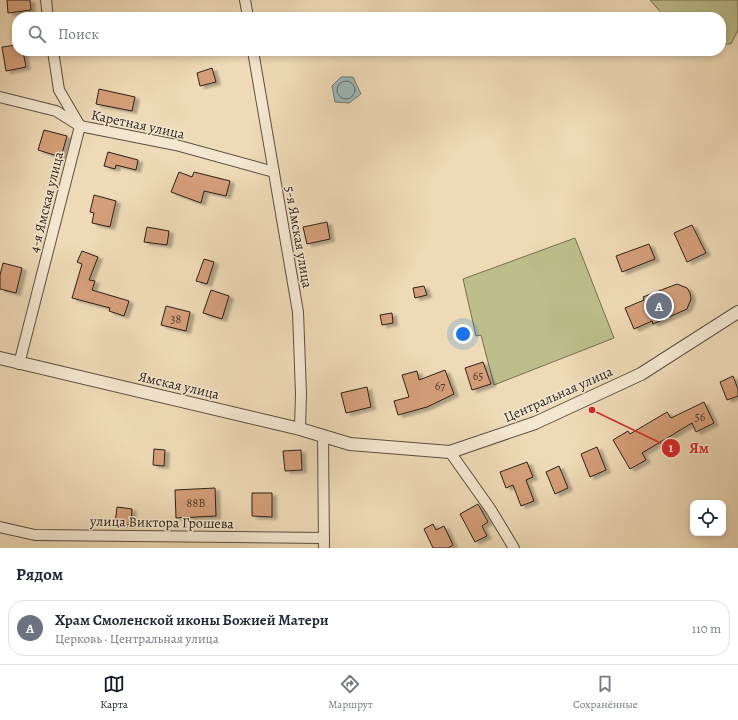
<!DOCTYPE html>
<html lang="ru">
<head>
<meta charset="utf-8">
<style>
	:root { --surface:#fff; --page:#f2f2f3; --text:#1f2937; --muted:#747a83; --line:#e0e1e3; --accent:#111827 }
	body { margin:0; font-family:Alegreya,serif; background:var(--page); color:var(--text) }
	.controls { position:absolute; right:12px; bottom:12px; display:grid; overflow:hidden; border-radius:8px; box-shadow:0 2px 6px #0003 }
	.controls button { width:36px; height:36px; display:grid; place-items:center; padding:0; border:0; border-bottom:1px solid var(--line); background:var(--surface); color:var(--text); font:20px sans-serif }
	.you { position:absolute; left:463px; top:334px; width:14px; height:14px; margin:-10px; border:3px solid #fff; border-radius:50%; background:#1a73e8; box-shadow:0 0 0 6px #1a73e833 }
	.badge { display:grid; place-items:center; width:26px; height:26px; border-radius:50%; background:var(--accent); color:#fff; font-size:13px; font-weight:700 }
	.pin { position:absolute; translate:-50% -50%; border:2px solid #fff; box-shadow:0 1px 4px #0006 }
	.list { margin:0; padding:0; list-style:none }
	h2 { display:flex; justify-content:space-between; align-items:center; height:52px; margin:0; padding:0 16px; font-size:17px }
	h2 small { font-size:13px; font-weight:400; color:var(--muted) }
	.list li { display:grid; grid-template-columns:26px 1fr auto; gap:12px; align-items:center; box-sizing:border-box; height:56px; margin:0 8px 8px; padding:0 8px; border:1px solid var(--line); border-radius:16px }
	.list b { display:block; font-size:15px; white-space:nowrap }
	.list p { margin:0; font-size:13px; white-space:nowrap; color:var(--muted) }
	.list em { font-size:13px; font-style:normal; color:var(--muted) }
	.icon { flex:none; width:22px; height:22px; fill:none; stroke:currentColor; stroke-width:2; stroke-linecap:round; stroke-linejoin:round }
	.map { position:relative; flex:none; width:738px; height:548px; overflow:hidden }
	.search { position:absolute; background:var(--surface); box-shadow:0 2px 6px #0003; left:12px; right:12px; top:12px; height:44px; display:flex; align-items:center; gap:10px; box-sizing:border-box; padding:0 14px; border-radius:16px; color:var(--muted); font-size:15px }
	.sheet { height:116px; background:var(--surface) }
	nav { display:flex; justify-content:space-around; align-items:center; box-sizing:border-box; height:56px; border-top:1px solid var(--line); background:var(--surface); font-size:11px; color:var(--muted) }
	nav a { display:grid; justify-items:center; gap:2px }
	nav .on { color:var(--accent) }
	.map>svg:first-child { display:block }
	.green { fill:#bcbe8b; stroke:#747052 }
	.water { fill:#9db8b7; stroke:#707c78 }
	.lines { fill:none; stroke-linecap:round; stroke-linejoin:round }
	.shore { stroke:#646c68; stroke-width:1 }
	.building { fill:#d59f79; stroke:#2c2119; filter:url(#shadow) }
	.minor-casing { stroke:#5c4f40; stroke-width:12 }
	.tertiary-casing { stroke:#5c4f40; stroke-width:14 }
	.minor { stroke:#f4e7d0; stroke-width:10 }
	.tertiary { stroke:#f4e7d0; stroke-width:12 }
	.labels { text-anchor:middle; stroke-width:3; stroke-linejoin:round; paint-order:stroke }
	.number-label { font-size:12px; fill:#564031 }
	.street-label { font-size:14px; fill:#2c2119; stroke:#f4e7d0 }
	.leader { fill:none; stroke:#d62828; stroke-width:1.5 }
	.callout-dot { fill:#d62828; stroke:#f4e7d0; stroke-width:1.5 }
	.mark-label { font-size:12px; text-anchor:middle; font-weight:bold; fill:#fff }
	.callout-label { font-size:15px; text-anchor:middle; font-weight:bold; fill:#d62828; stroke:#f4e7d0; stroke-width:3; stroke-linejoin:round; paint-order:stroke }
</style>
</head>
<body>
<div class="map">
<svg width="738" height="548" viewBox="0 0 738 548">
	<defs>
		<filter id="shadow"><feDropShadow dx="4.5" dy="2.5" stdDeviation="1" flood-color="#0004"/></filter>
	</defs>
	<rect width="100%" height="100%" fill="#eedab6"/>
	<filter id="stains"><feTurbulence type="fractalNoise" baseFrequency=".005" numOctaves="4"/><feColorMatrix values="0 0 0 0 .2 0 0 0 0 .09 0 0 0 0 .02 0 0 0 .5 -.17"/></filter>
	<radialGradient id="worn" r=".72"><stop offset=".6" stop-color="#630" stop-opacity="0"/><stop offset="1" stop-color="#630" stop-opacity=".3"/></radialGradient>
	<g class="green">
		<path d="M 650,0 L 738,0 L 738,30 L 731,44 L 721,44 L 721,17 L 665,17 Z"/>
		<path d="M 575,238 L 614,338 L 494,385 L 481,335 L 476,336 L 463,279 Z"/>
	</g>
	<path class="water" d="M 341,77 L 353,77 L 361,94 L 349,103 L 335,102 L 332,86 Z"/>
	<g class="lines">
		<circle class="shore" cx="346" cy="90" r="9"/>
	</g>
	<g class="building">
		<path d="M 7,0 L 30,0 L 31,10 L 8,13 Z"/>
		<path d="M 17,45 L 17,51 L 23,51 L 26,67 L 6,71 L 2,47 Z"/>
		<path d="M 212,68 L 216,82 L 200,86 L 197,73 Z"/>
		<path d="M 99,89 L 135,97 L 132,111 L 96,104 Z"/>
		<path d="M 44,130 L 67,136 L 61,157 L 38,150 Z"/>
		<path d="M 108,152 L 138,160 L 136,170 L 116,165 L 115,169 L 104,166 Z"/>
		<path d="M 179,172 L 192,177 L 194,172 L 230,181 L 226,196 L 204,191 L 201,203 L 171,192 Z"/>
		<path d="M 94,195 L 116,201 L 110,227 L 92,223 L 94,213 L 90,212 Z"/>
		<path d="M 327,222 L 330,239 L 307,244 L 303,227 Z"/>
		<path d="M 692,225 L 706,253 L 687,262 L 674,233 Z"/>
		<path d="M 147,227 L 169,231 L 167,245 L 144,242 Z"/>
		<path d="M 649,244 L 655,259 L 622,272 L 616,256 Z"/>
		<path d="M 82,251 L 98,257 L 89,280 L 95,281 L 92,290 L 129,301 L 124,316 L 109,311 L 110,308 L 72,298 L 82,264 L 77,262 Z"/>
		<path d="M 204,259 L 214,262 L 207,284 L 196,281 Z"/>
		<path d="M 3,263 L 22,268 L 16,293 L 0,289 L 0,275 Z"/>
		<path d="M 677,284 L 687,288 L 690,293 L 691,299 L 687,309 L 653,324 L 652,321 L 634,329 L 625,308 L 644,300 L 643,297 Z"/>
		<path d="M 424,286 L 427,295 L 415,298 L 413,288 Z"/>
		<path d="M 211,290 L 229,296 L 222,319 L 203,313 Z"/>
		<path d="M 166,306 L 190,312 L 186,331 L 161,325 Z"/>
		<path d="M 392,313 L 393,323 L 382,325 L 380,315 Z"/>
		<path d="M 483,362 L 491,384 L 472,390 L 465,368 Z"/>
		<path d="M 445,370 L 454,394 L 427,407 L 398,415 L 394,401 L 409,397 L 402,375 L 417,371 L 419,380 Z"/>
		<path d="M 733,376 L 738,389 L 738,396 L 727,400 L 720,382 Z"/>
		<path d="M 367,387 L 371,407 L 346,413 L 341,393 Z"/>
		<path d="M 704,402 L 714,423 L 696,432 L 692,423 L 642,453 L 646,460 L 630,469 L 613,440 L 628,431 L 630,434 L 667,412 L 671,418 Z"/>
		<path d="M 597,447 L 606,470 L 590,477 L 581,454 Z"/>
		<path d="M 154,449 L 165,450 L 164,466 L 153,465 Z"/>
		<path d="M 301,450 L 302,470 L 285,471 L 283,451 Z"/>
		<path d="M 527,462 L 533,477 L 526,480 L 534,501 L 521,506 L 513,485 L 506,488 L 500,472 Z"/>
		<path d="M 559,466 L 568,488 L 555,494 L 546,472 Z"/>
		<path d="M 215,488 L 216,516 L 176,518 L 175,490 Z"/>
		<path d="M 252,493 L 272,493 L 272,517 L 252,516 Z"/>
		<path d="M 478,504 L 488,522 L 482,526 L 487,536 L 475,542 L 460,514 Z"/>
		<path d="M 117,507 L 132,509 L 131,525 L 115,524 Z"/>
		<path d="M 433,524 L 436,530 L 444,526 L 453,545 L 448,548 L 433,548 L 424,529 Z"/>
	</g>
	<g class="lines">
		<defs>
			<g id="minor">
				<path d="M 46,0 L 48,17"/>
				<path d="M 245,0 L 248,17"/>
				<path d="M 253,51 L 298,312 L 301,394 L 300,429"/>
				<path d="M 0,97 L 56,111 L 80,126 L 176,145 L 274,172"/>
				<path d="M 19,364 L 80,126 L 59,90 L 53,51"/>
				<path d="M 323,436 L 324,548"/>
				<path d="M 450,452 L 491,510 L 514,548"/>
				<path d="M 0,527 L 35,535 L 324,538"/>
			</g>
			<path id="tertiary" d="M 0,358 L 300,429 L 350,444 L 450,452 L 535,423 L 641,374 L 738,312"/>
		</defs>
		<use href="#minor" class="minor-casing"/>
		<use href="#tertiary" class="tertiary-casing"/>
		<use href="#minor" class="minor"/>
		<use href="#tertiary" class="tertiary"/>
	</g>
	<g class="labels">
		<g class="number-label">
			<text x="176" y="323">38</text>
			<text x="478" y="380">65</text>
			<text x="440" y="390">67</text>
			<text x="700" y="421">56</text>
			<text x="196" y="507">88В</text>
		</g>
		<g class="street-label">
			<text transform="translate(138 124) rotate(12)" y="5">Каретная улица</text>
			<text transform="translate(46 202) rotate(-76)" y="5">4-я Ямская улица</text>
			<text transform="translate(299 237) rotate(80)" y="5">5-я Ямская улица</text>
			<text transform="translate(179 385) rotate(13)" y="5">Ямская улица</text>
			<text transform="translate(558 394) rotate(-24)" y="5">Центральная улица</text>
			<text transform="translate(162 522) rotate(1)" y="5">улица Виктора Грошева</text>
		</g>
	</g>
	<path class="leader" d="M592 410L671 448"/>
	<g class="callout-dot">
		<circle cx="592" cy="410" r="4"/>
		<circle cx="671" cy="448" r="10"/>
	</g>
	<g class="mark-label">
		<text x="671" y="452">1</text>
	</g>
	<g class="callout-label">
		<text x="699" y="453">Ям</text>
	</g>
	<rect width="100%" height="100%" filter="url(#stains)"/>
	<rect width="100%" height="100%" fill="url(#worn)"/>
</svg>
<div class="controls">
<button><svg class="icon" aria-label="locate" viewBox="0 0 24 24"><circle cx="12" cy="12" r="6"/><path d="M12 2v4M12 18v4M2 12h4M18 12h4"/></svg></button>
</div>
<div class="you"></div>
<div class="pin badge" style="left:659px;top:306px;background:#6b7280">A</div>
<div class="search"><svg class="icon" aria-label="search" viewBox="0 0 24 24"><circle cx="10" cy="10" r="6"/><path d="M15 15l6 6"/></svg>Поиск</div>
</div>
<section class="sheet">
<h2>Рядом<small></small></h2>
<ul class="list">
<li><span class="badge" style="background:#6b7280">A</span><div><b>Храм Смоленской иконы Божией Матери</b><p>Церковь · Центральная улица</p></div><em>110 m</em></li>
</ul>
</section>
<nav>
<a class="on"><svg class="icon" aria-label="map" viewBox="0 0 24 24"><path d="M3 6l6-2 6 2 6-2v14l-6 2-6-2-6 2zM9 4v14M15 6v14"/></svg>Карта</a>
<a><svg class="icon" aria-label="directions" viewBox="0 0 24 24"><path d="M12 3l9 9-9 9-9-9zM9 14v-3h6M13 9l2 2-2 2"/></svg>Маршрут</a>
<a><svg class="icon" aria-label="saved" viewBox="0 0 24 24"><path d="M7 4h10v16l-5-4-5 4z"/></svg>Сохранённые</a>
</nav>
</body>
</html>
